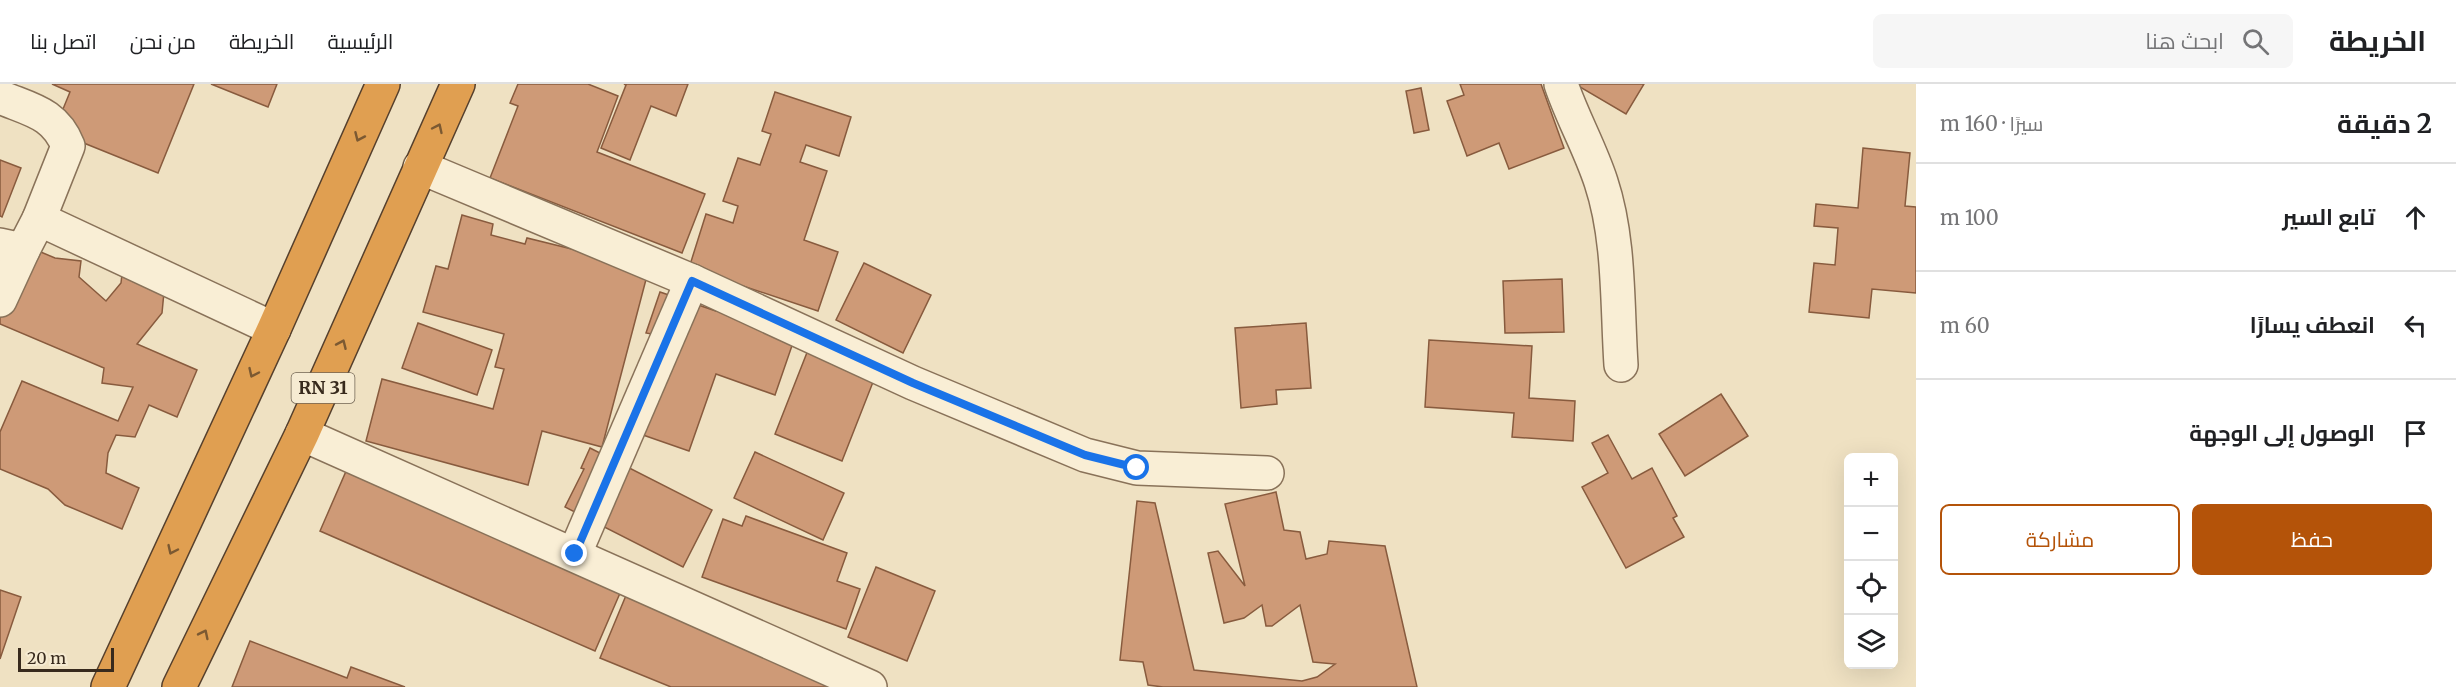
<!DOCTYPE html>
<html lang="ar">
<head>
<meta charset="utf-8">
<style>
	:root { --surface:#fff; --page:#f6f6f6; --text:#202124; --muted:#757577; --line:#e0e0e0; --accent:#b45309 }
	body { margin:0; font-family:Merriweather,Cairo,serif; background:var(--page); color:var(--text); direction:rtl }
	.controls { position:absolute; right:18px; bottom:18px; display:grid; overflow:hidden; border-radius:9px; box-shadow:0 6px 24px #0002 }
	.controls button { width:54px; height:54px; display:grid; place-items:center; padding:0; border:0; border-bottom:2px solid var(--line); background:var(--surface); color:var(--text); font:30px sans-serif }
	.scale { position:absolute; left:18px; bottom:15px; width:96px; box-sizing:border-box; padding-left:6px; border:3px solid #382a1d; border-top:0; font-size:16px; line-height:21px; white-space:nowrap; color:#382a1d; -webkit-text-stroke:4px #f6ebd2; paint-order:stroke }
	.stop { position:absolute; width:18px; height:18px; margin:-14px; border:4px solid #1a73e8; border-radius:50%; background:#fff }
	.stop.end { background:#1a73e8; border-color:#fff; box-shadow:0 2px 6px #0008 }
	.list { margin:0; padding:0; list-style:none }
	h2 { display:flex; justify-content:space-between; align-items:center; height:78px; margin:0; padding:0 24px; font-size:26px }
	h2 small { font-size:20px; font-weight:400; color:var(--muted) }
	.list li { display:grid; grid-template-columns:39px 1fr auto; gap:18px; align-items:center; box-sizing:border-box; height:108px; padding:0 24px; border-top:2px solid var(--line) }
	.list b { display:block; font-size:22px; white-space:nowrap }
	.list em { font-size:20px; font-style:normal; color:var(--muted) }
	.actions { display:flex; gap:12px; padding:18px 24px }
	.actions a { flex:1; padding:14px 0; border:2px solid var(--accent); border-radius:9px; text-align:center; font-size:21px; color:var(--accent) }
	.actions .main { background:var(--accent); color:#fff }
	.icon { flex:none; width:33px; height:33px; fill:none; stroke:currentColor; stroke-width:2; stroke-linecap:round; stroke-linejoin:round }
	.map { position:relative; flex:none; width:1916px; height:603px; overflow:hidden; direction:ltr }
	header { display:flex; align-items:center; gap:36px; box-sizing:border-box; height:84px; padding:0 30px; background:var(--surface); border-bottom:2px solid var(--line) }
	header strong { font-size:28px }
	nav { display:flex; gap:33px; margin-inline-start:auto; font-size:21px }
	.search { width:420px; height:54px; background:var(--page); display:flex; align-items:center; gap:15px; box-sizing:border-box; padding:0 21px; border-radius:9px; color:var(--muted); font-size:22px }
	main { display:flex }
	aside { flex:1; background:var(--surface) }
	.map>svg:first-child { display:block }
	.building { fill:#ce9a77; stroke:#885b3e; stroke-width:1.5 }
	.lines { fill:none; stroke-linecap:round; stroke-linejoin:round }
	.minor-casing { stroke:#897259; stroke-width:36 }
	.highway-casing { stroke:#56402d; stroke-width:36 }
	.minor { stroke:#f9eed5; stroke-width:33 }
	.highway { stroke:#e09f51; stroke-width:33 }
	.oneway { stroke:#7b5932 }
	.route { stroke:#1a73e8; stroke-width:8 }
	.labels { text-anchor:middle; stroke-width:6; stroke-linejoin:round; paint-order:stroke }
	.shield { fill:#f6ebd2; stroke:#716453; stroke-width:1.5 }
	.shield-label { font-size:18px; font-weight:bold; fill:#382a1d }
</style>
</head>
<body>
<header>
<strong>الخريطة</strong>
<div class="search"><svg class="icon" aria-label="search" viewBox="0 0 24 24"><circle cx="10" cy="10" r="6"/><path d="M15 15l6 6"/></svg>ابحث هنا</div>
<nav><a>الرئيسية</a><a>الخريطة</a><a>من نحن</a><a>اتصل بنا</a></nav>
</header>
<main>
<aside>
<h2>2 دقيقة<small>سيرًا · 160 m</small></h2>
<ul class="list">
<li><svg class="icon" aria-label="ahead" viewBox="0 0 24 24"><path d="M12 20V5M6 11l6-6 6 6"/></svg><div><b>تابع السير</b></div><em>100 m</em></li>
<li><svg class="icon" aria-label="left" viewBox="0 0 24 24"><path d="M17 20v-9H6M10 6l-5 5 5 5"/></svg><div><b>انعطف يسارًا</b></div><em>60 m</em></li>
<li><svg class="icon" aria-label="arrive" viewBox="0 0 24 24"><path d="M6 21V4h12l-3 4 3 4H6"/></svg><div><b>الوصول إلى الوجهة</b></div></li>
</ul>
<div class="actions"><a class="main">حفظ</a><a>مشاركة</a></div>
</aside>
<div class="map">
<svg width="1916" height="603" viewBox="0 0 1916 603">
	<rect width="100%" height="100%" fill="#efe1c2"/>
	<g class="building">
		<path d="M 52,0 L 194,0 L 158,89 L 54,47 L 70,8 Z"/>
		<path d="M 211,0 L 277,0 L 268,23 Z"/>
		<path d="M 518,0 L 588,0 L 618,12 L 597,68 L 705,110 L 682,169 L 490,94 L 518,22 L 510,19 Z"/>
		<path d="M 624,0 L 688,0 L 676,32 L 651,22 L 630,76 L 601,64 L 626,1 Z"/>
		<path d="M 1460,0 L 1541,0 L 1564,64 L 1509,85 L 1499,59 L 1467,72 L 1447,17 L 1464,11 Z"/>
		<path d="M 1575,0 L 1644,0 L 1626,30 Z"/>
		<path d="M 1421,4 L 1429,46 L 1414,49 L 1406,7 Z"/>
		<path d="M 775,8 L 851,33 L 839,72 L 806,61 L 800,78 L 827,87 L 804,156 L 838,168 L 818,227 L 689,184 L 706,130 L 733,139 L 738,122 L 723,117 L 738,74 L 760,81 L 771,50 L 762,47 Z"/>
		<path d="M 1863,64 L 1910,69 L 1905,122 L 1916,123 L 1916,209 L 1872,205 L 1869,234 L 1809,228 L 1814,179 L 1835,181 L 1838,144 L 1814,142 L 1816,120 L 1858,124 Z"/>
		<path d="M 0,76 L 21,84 L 2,133 L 0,132 Z"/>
		<path d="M 462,131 L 493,140 L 491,151 L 525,160 L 527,154 L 649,184 L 602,363 L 542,347 L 528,401 L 366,357 L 382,295 L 493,325 L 504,285 L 495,283 L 504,250 L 423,228 L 436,182 L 448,185 Z"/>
		<path d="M 36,166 L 55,174 L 81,177 L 79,193 L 106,217 L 121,199 L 122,190 L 164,208 L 162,229 L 137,260 L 197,286 L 177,333 L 149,321 L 135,353 L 116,351 L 108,369 L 106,389 L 139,404 L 122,445 L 65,421 L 48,405 L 0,385 L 0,348 L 22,297 L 118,337 L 133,303 L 102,299 L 104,284 L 0,240 L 0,186 Z"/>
		<path d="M 864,179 L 931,211 L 903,269 L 836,236 Z"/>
		<path d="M 1562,195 L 1564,248 L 1505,249 L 1503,197 Z"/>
		<path d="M 660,208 L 716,227 L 718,223 L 796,250 L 775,311 L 716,290 L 689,367 L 620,343 L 652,250 L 646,249 Z"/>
		<path d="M 418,239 L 492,266 L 477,311 L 402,284 Z"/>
		<path d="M 1306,239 L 1311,304 L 1276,306 L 1277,320 L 1241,324 L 1235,244 Z"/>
		<path d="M 1429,256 L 1532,262 L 1529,314 L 1575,317 L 1573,357 L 1512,353 L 1514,329 L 1425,323 Z"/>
		<path d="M 808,266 L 875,293 L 842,377 L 775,350 Z"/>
		<path d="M 1721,310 L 1748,352 L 1685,392 L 1659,350 Z"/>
		<path d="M 1608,351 L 1632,395 L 1652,384 L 1677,432 L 1673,434 L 1684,453 L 1626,484 L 1582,403 L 1608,389 L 1592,359 Z"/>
		<path d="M 590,364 L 712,426 L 683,483 L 565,423 L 584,385 L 581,384 Z"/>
		<path d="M 755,368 L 844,409 L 823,456 L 734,414 Z"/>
		<path d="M 347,385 L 627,493 L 595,567 L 320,447 Z"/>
		<path d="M 1276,408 L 1284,446 L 1300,448 L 1306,475 L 1327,470 L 1329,457 L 1385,462 L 1417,603 L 1163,603 L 1148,601 L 1143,578 L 1120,576 L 1137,417 L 1155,419 L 1194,586 L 1302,597 L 1317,593 L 1335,580 L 1313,578 L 1300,521 L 1272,542 L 1266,542 L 1262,521 L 1244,534 L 1224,539 L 1208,469 L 1218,467 L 1245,502 L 1225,420 Z"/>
		<path d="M 746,432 L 847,469 L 837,497 L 860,505 L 846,545 L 702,493 L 723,435 L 742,442 Z"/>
		<path d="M 876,483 L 935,507 L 907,577 L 848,553 Z"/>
		<path d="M 632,497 L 874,603 L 671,603 L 600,574 Z"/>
		<path d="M 0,506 L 21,513 L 0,575 Z"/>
		<path d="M 250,557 L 347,594 L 351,583 L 405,603 L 232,603 Z"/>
	</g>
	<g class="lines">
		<defs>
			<g id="minor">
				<path d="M 1561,0 C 1572,33 1590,64 1601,98 C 1620,155 1617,221 1621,281"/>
				<path d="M 0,13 C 31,26 55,29 68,62 L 39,135"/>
				<path d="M 420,83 L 692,197 L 913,299 L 1085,371 L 1137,384 L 1267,389"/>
				<path d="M 0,161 L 23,166 L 39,135 L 274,245"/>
				<path d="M 0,216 L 23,166"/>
				<path d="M 302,350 L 870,603"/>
				<path d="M 575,469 L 692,197"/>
			</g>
			<g id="highway">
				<path d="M 108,603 L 274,245 L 383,0"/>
				<path d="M 179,603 L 302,350 L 458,0"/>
			</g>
		</defs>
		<use href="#minor" class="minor-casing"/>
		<use href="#highway" class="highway-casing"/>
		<use href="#minor" class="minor"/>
		<use href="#highway" class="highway"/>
	</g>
	<defs><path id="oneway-chevron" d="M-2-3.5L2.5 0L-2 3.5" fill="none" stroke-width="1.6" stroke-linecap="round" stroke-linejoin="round" transform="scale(1.5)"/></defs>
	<g class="oneway">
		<use href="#oneway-chevron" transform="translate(438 44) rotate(-65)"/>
		<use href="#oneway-chevron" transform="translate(359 53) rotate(114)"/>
		<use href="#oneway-chevron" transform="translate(342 260) rotate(-66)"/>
		<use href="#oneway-chevron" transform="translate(253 289) rotate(115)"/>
		<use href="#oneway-chevron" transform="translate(172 466) rotate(115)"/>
		<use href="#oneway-chevron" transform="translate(204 550) rotate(-64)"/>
	</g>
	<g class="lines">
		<path class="route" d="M 575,470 L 692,197 L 913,299 L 1085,371 L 1137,384"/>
	</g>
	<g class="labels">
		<rect class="shield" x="291.5" y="289" width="63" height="30" rx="4.5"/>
		<g class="shield-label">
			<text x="323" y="310">RN 31</text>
		</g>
	</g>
</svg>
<div class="controls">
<button>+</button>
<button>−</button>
<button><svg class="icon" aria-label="locate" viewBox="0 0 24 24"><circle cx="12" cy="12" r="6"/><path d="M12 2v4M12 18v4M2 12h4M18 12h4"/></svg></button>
<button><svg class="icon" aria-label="layers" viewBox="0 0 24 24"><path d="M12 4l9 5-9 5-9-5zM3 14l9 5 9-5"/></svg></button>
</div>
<div class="scale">20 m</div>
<div class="stop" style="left:1137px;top:384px"></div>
<div class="stop end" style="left:575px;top:470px"></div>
</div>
</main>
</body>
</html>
